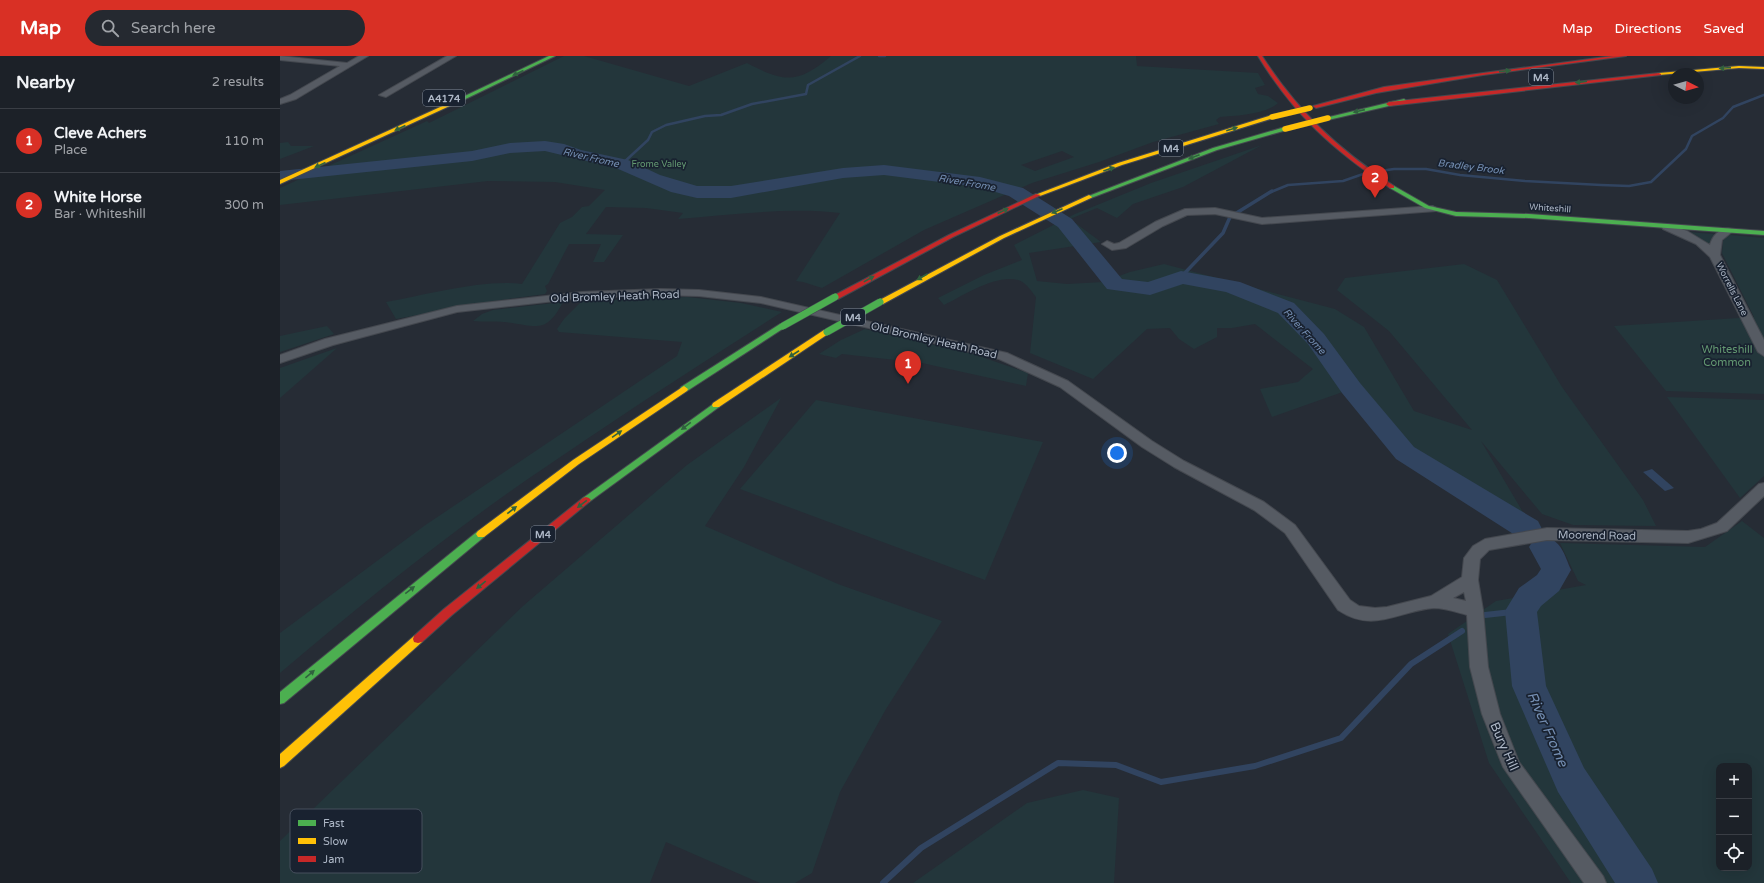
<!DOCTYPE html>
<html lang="en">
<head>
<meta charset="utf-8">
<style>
	:root { --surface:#1c2128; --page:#252930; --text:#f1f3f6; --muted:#a0a3a8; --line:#3a3e45; --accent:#d93025 }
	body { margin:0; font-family:"Varela Round",sans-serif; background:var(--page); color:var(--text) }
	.controls { position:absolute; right:12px; bottom:12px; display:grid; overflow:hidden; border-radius:8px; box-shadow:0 4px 16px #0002 }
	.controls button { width:36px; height:36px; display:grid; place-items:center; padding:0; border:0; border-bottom:1px solid var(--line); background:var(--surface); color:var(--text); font:20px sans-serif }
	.compass { position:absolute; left:1388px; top:12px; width:36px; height:36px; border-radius:50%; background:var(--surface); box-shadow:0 4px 16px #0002; rotate:96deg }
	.you { position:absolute; left:837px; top:397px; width:14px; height:14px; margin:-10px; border:3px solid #fff; border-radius:50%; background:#1a73e8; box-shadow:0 0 0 6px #1a73e833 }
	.badge { display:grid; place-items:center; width:26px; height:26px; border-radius:50%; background:var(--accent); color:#fff; font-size:13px; font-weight:700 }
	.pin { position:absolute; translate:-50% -33px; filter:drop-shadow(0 1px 2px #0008) }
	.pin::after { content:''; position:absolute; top:21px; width:14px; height:12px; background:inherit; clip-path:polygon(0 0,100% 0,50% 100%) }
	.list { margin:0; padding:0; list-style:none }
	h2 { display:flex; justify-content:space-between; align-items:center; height:52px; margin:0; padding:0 16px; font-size:17px }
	h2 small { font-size:13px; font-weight:400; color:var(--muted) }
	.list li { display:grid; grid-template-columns:26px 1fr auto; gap:12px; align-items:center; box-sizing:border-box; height:64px; padding:0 16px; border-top:1px solid var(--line) }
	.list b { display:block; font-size:15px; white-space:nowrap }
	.list p { margin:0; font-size:13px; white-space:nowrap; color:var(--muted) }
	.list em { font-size:13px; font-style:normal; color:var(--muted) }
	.icon { flex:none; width:22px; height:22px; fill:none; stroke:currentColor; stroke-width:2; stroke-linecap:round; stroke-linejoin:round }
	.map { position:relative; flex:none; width:1484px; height:827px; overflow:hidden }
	header { display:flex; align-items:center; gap:24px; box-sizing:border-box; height:56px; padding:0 20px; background:var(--accent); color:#fff }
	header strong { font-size:19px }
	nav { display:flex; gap:22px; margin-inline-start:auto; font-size:14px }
	.search { width:280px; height:36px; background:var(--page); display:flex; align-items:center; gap:10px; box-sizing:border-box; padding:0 14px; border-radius:22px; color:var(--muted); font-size:15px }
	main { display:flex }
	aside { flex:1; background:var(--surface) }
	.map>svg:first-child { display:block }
	.green { fill:#23363b; fill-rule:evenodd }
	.water { fill:#314460 }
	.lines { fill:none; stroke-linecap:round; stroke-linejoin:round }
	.stream-far2 { stroke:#314460; stroke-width:2.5 }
	.stream-far1 { stroke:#314460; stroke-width:3.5 }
	.stream { stroke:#314460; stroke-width:6 }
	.river { fill:#314460; fill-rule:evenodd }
	.street-casing { stroke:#44484f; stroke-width:2 }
	.fast-casing { stroke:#44484f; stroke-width:2 }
	.slow-casing { stroke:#44484f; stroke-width:2 }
	.jam-casing { stroke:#44484f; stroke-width:2 }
	.street { fill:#565b63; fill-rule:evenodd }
	.fast { fill:#4caf50; fill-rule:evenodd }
	.slow { fill:#ffc107; fill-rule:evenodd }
	.jam { fill:#c62828; fill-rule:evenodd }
	.fast-bridge-casing { stroke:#424851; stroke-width:8; stroke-linecap:butt }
	.slow-bridge-casing { stroke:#424851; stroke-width:6; stroke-linecap:butt }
	.fast-bridge { stroke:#4caf50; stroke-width:7 }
	.slow-bridge { stroke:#ffc107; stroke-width:5.5 }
	.oneway { fill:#30613e }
	.labels { text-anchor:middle; stroke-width:3.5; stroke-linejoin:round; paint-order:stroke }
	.far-park-label { font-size:9px; fill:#649a72; stroke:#192230 }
	.far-street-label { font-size:9px; fill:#aeb8c7; stroke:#192230 }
	.shield { fill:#192230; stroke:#818b9a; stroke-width:1 }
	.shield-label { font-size:10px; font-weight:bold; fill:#aeb8c7 }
	.far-water-label { font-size:10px; font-style:italic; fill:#748eb2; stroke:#192230 }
	.street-label { font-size:11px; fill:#aeb8c7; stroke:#192230 }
	.park-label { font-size:11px; fill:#649a72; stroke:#192230 }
	.near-street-label { font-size:13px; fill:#aeb8c7; stroke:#192230 }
	.near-water-label { font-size:14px; font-style:italic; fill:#748eb2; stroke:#192230 }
	.key { fill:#192230; stroke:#464f5d; stroke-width:1 }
	.key-label { font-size:11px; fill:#aeb8c7 }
</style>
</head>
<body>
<header>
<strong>Map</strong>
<div class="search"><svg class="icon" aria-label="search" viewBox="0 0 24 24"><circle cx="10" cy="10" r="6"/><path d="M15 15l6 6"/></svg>Search here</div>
<nav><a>Map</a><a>Directions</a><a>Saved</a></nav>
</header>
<main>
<aside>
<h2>Nearby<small>2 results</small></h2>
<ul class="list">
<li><span class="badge">1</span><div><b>Cleve Achers</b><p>Place</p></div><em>110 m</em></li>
<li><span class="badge">2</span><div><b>White Horse</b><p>Bar · Whiteshill</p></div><em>300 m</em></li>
</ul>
</aside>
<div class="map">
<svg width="1484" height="827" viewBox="0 0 1484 827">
	<rect width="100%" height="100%" fill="#262c35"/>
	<g class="green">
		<path d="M 284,0 L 304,0 L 409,30 L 467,7 C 505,27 518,28 551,0 L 856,0 L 857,10 L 978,17 L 985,29 L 975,32 L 978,38 L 988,40 L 998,47 C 987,58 956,60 940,61 L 936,64 L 939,68 L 873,86 L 819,106 L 752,127 L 644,174 L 542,232 L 523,226 L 516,225 L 560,157 C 507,151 451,159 398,163 L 403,157 L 366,152 L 326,151 L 306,178 L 343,179 L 324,206 L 313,206 L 321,188 L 289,188 L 268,228 L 265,230 L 267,235 L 265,238 L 214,245 L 116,263 L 106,246 C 146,239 203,223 242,228 L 280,167 L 292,161 L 302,151 L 309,150 L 325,134 L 275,126 L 208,125 L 0,149 L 0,132 L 147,65 L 149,67 ZM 782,95 L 794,101 L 755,115 L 741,109 Z"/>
		<path d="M 8,86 L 11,90 L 34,90 L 0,103 L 0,87 Z"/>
		<path d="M 982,89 L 903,131 L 853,148 L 837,162 L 817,152 L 790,163 L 821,186 L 749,197 L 757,225 L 787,228 L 823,226 L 850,216 L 884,208 L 1055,253 L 1084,271 L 1134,355 L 1192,374 L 1109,275 L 1057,234 L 1065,222 L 1184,208 L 1217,224 L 1282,331 L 1363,444 L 1376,470 L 1293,469 L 1262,458 L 1201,385 L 1247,463 L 1122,389 L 1074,332 L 992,361 L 980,333 L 1018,326 L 1033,313 L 975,268 L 952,272 L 937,272 L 937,281 L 914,293 L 899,283 L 890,272 L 867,273 L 813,323 L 750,297 L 756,241 C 751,235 746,226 738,224 C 716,218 684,239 664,249 L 658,242 L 704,219 L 742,204 L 734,189 L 795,158 L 871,127 Z"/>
		<path d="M 1406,176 L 1434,178 L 1431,185 L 1431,192 Z"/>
		<path d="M 1450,179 L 1484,182 L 1484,338 L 1386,335 L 1334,270 L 1474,261 L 1442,197 L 1443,185 L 1446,181 Z"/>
		<path d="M 407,241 L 461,247 L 502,256 C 415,311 329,367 245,425 C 160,484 79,550 0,617 L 0,577 L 144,470 L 397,300 L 402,286 L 279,276 L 277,273 L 284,263 L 302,245 Z"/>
		<path d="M 283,246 C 265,280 256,269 224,266 C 214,265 203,266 193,265 L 202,258 L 213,254 Z"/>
		<path d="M 47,270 L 54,278 L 0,296 L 0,280 Z"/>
		<path d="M 585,273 L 693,298 L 748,317 L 746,330 L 642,307 L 562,298 L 556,302 L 539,298 L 561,284 Z"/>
		<path d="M 57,292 L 0,342 L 0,312 Z"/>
		<path d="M 1387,341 L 1484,344 L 1484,420 L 1460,442 Z"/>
		<path d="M 501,342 L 464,411 L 425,470 L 558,528 L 662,565 L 606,653 L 560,736 L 532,817 L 515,827 L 480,827 L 386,786 L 370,827 L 0,827 L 0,785 L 243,550 L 407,409 Z"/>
		<path d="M 536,344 L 763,386 L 705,524 L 460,433 Z"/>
		<path d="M 1462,465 L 1484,482 L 1484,827 L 1291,827 L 1209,707 L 1168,578 L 1216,545 L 1306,529 L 1298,525 L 1280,487 L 1425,491 ZM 1439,710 L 1469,710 L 1469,812 L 1439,812 Z"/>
		<path d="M 803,734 L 839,742 L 834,827 L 633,827 L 747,747 Z"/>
	</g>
	<path class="water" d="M 1372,413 L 1394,432 L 1385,435 L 1363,416 Z"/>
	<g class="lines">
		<g class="stream-far2">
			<path d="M 599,0 L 605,0"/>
			<path d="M 342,108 L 368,84 L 372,76 L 386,69 L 425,60 L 441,59 L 472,48 L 526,38 L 528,29 L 580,0"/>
			<path d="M 991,136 L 1008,129 L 1063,125 L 1086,117 L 1114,113 L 1146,113 L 1180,119 L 1245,125 L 1321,129 L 1349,130 L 1371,126 L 1406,93 L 1412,80 L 1443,62 L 1453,51 L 1484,39"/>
		</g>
		<path class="stream-far1" d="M 901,221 L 943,177 L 950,161 L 992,135"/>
		<g class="stream">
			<path d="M 1205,559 L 1241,555"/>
			<path d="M 603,827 L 641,792 L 778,707 L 836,709 L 881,726 L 975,710 L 1061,682 L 1131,608 L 1182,575"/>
		</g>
		<g class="river">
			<path d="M 265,85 L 284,88 L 301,94 L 348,104 L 380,119 L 417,130 L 451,130 L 563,112 L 604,109 L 700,121 L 743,132 L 792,163 L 842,223 L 868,226 L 901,215 L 960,226 L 1014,247 L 1044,278 L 1080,327 L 1134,391 L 1258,465 L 1262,473 L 1258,481 L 1248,484 L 1238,481 L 1116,403 L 1062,337 L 1028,288 L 998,257 L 946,236 L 903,228 L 870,239 L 827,233 L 778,171 L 729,140 L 699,131 L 604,119 L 563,122 L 451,142 L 417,142 L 391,136 L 336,112 L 265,95 L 230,97 L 192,105 L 0,125 L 0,115 L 192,95 L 230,87 Z"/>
			<path d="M 1264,480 C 1282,485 1284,498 1291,514 L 1279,535 L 1261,550 L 1257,556 L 1266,630 L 1304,712 L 1372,813 L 1378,827 L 1335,827 L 1278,736 L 1232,630 L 1225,555 L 1239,532 L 1257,519 L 1261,513 L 1249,491 L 1254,483 Z"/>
		</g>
		<defs>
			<g id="street">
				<path d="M 0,0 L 67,7 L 79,0 L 88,0 L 16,43 L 0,48 L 0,43 L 10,39 L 60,10 L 0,4 Z"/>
				<path d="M 167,0 L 176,0 L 106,41 L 99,39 Z"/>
				<path d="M 1153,150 L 1158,153 L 1156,155 L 982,168 L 935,158 L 907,159 L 883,170 L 846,192 L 832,194 L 822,188 L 827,185 L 834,188 L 839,187 L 875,166 L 905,153 L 935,152 L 982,162 Z"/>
				<path d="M 1387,168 L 1407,175 L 1430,189 C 1432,180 1441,170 1452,173 L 1453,175 L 1442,184 L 1440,199 L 1484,284 L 1484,300 L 1478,296 L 1430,201 L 1416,188 L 1383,173 L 1382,171 L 1383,169 Z"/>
				<path d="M 380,233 L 419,234 L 481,241 L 727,297 L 788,325 L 872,385 L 904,405 L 984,446 L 1015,469 L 1070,544 L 1079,550 L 1095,552 L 1107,551 L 1151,540 L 1182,521 L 1184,502 L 1193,490 L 1205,483 L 1267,472 L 1408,475 L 1421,473 L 1437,467 L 1479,428 L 1484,427 L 1484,440 L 1447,475 L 1408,487 L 1267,484 L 1209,494 L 1200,503 L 1198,524 L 1203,554 L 1208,611 L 1220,658 L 1239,706 L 1323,820 L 1326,827 L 1304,827 L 1223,711 L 1202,658 L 1190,611 L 1187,559 C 1176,556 1165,552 1154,552 C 1117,555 1094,578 1058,554 L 1005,477 L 974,454 L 894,411 L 862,391 L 780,331 L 719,303 L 662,289 L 481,247 L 419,240 L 380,239 L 302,242 L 177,256 L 53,289 L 0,307 L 0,299 L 45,283 L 177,250 L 302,236 ZM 1184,536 L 1186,545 L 1173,542 Z"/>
			</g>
			<g id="fast">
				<path d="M 269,0 L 275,0 L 173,49 L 168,48 Z"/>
				<path d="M 1124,43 L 1127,45 L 1126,46 L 1048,64 L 1045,62 Z"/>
				<path d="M 1005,71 L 1008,73 L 1007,74 L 937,94 L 811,142 L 806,141 L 933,92 Z"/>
				<path d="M 1110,130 L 1114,130 L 1149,150 L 1176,156 L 1249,158 L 1484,175 L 1484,179 L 1249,162 L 1176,160 L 1145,152 L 1110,132 Z"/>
				<path d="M 500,268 L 506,268 L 507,270 L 407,335 L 401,335 L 400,333 L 401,331 Z"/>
				<path d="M 436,346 L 439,347 L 440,349 L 439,351 L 309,446 L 303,446 L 301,444 L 303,442 Z"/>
				<path d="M 201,474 L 204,475 L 206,478 L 204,481 L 4,647 L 0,648 L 0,636 L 198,475 Z"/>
			</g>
			<g id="slow">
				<path d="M 1459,10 L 1484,11 L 1484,13 L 1459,12 L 1379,19 L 1377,18 L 1379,17 Z"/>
				<path d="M 169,47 L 174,48 L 0,128 L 0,124 Z"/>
				<path d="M 992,59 L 995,61 L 994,62 L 842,109 L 760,140 L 755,139 L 838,107 Z"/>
				<path d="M 809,139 L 812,141 L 811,142 L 724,182 L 603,248 L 600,248 L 596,246 L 720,180 Z"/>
				<path d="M 544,274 L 547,274 L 551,276 L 439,351 L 433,351 L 432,349 L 433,347 Z"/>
				<path d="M 404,330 L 408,333 L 407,335 L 299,408 L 204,481 L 198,481 L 196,478 L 198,475 L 293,404 Z"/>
				<path d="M 138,579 L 142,580 L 143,583 L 142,586 L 4,710 L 0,712 L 0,698 L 134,580 Z"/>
			</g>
			<g id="jam">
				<path d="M 978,0 L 982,0 C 1019,57 1058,93 1114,130 L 1114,132 L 1110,132 C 1053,94 1014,59 978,0 Z"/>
				<path d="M 1333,0 L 1346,0 L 1203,19 L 1096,37 L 1036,52 L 1033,50 L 1104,31 L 1203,17 Z"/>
				<path d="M 1379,17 L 1381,18 L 1381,19 L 1109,50 L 1106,48 L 1109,46 Z"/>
				<path d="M 756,138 L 761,139 L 673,181 L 558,243 L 552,243 L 551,241 L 669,179 Z"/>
				<path d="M 306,441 L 309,442 L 311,444 L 309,446 L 172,559 L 142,586 L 138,587 L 134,586 L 133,583 L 134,580 L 164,553 L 303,442 Z"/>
			</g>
		</defs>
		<use href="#street" class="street-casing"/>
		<use href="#fast" class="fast-casing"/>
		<use href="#slow" class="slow-casing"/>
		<use href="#jam" class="jam-casing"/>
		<use href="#street" class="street"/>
		<use href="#fast" class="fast"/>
		<use href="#slow" class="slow"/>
		<use href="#jam" class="jam"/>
		<defs>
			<g id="fast-bridge">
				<path d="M 503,270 L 555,241"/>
				<path d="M 547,276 L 600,246"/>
			</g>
			<g id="slow-bridge">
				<path d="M 992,61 L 1030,52"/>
				<path d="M 1005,73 L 1048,62"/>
			</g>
		</defs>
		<use href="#fast-bridge" class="fast-bridge-casing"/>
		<use href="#slow-bridge" class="slow-bridge-casing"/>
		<use href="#fast-bridge" class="fast-bridge"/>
		<use href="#slow-bridge" class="slow-bridge"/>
	</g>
	<defs><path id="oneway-solid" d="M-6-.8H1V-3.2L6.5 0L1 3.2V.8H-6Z"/></defs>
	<g class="oneway">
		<use href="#oneway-solid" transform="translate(1445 12) rotate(176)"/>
		<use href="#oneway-solid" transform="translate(1225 15) rotate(-7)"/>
		<use href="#oneway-solid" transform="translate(238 17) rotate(155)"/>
		<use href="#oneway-solid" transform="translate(1301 26) rotate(173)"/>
		<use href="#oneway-solid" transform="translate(1079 55) rotate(167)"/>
		<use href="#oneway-solid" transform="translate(120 72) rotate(155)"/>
		<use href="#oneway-solid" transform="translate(952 73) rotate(-17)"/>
		<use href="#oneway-solid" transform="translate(914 101) rotate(159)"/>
		<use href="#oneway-solid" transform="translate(40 109) rotate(156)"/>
		<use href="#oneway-solid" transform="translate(829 113) rotate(-19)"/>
		<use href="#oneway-solid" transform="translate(723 155) rotate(-25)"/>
		<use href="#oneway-solid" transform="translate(777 155) rotate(157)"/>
		<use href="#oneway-solid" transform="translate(642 221) rotate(150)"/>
		<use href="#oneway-solid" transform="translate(589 223) rotate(-29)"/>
		<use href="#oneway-solid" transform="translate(514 298) rotate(147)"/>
		<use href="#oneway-solid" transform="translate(406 370) rotate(143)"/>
		<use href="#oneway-solid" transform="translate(337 378) rotate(-35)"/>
		<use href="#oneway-solid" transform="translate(302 448) rotate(143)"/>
		<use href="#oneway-solid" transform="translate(232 454) rotate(-38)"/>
		<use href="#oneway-solid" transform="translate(201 529) rotate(141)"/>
		<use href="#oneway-solid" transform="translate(130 534) rotate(-38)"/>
		<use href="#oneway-solid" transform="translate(30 618) rotate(-40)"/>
	</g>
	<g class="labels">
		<g class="far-park-label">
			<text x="379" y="111">Frome Valley</text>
		</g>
		<g class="far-street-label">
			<text transform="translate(1270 152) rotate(4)" y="3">Whiteshill</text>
			<text transform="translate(1452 233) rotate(63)" y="3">Worrells Lane</text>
		</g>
		<g class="shield">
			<rect x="1249" y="13" width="24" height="16" rx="3"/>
			<rect x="143" y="34" width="42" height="16" rx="3"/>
			<rect x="879" y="84" width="24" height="16" rx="3"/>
			<rect x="561" y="253" width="24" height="16" rx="3"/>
			<rect x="251" y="470" width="24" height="16" rx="3"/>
		</g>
		<g class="shield-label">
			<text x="1261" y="25">M4</text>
			<text x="164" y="46">A4174</text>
			<text x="891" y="96">M4</text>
			<text x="573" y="265">M4</text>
			<text x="263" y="482">M4</text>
		</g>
		<g class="far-water-label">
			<text transform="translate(311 101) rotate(13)" y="4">River Frome</text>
			<text transform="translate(1191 110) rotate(7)" y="4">Bradley Brook</text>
			<text transform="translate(687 126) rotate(10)" y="4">River Frome</text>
			<text transform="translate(1025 275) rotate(48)" y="4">River Frome</text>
		</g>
		<g class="street-label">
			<text transform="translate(335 240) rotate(-2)" y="4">Old Bromley Heath Road</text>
			<text transform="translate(654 284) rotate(13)" y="4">Old Bromley Heath Road</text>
			<text transform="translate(1317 479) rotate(1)" y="4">Moorend Road</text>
		</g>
		<g class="park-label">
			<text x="1447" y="297">Whiteshill<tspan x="1447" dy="13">Common</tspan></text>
		</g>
		<g class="near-street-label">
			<text transform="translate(1225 690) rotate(66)" y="5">Bury Hill</text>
		</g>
		<g class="near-water-label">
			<text transform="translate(1268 673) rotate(66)" y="5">River Frome</text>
		</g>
	</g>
	<rect x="10" y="753" width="132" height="64" rx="6" class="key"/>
	<rect x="18" y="764" width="18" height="6" fill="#4caf50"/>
	<rect x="18" y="782" width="18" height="6" fill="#ffc107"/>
	<rect x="18" y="800" width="18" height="6" fill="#c62828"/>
	<g class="key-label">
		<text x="43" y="771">Fast</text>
		<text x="43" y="789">Slow</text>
		<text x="43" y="807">Jam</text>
	</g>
</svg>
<div class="controls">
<button>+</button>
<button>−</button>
<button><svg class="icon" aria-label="locate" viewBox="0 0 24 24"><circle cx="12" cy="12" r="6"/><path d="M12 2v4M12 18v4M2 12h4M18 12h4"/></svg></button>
</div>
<svg class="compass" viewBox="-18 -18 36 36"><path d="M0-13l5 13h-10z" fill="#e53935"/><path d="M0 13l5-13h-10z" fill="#a0a3a8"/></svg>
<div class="you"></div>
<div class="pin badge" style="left:628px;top:328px">1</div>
<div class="pin badge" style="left:1095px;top:142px">2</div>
</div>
</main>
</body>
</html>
